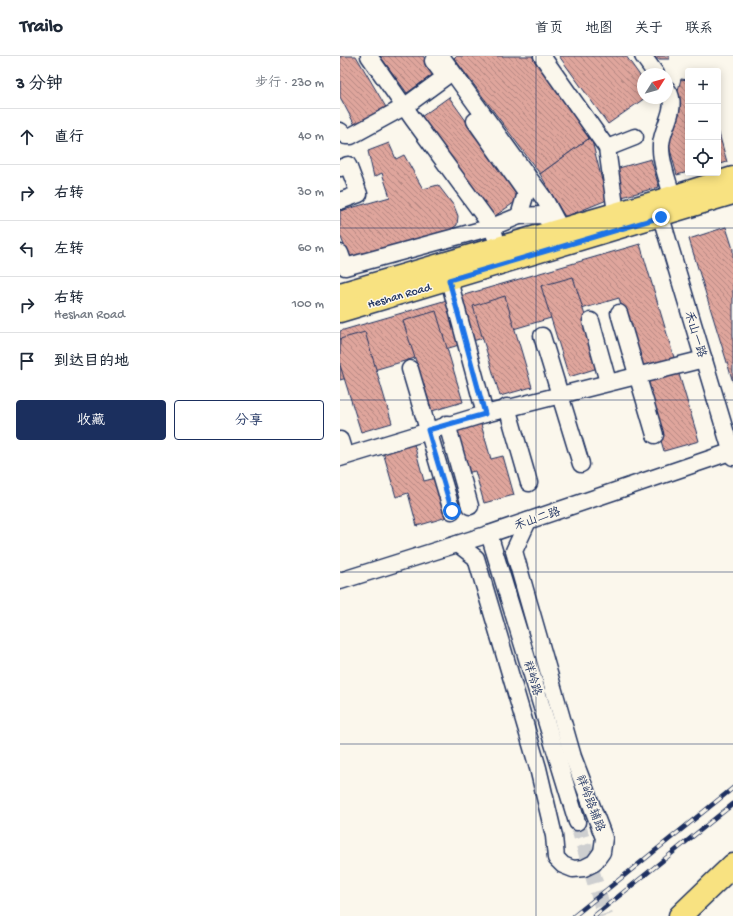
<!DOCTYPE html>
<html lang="zh">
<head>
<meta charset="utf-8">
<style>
	:root { --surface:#fff; --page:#f6f6f7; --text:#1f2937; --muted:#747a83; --line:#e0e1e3; --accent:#1b2f5e }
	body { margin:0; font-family:"Gochi Hand","LXGW WenKai TC",sans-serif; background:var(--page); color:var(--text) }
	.controls { position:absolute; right:12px; top:12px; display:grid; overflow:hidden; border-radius:4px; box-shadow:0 2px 10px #0003 }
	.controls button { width:36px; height:36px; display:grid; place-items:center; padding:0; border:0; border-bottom:1px solid var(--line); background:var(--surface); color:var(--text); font:20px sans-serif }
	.compass { position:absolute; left:297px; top:12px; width:36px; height:36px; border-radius:50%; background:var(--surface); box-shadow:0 2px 10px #0003; rotate:53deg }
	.stop { position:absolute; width:12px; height:12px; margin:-9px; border:3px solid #1a73e8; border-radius:50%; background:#fff }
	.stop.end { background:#1a73e8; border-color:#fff; box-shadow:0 1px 4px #0008 }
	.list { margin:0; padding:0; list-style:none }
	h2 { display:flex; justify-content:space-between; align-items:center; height:52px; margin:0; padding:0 16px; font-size:17px }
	h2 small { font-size:13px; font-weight:400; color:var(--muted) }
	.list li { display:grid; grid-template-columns:26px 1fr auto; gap:12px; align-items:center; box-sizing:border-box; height:56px; padding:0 16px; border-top:1px solid var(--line) }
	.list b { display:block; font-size:15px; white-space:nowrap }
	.list p { margin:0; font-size:13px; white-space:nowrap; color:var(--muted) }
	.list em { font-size:13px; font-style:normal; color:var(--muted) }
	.actions { display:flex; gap:8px; padding:12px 16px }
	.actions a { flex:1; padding:9px 0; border:1px solid var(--accent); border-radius:4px; text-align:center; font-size:14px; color:var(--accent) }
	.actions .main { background:var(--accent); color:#fff }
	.icon { flex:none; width:22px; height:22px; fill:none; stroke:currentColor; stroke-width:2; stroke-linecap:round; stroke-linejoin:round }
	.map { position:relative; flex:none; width:393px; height:860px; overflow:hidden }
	header { display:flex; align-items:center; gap:24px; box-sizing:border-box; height:56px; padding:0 20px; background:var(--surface); border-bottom:1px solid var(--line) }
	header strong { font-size:19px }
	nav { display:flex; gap:22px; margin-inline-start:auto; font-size:14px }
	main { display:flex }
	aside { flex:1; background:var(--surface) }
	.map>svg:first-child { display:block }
	.building { fill:url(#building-back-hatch); stroke:#1b2f5e }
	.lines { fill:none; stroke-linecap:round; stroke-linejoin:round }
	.minor-tunnel { stroke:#cecfd0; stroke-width:16; stroke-dasharray:16 8; stroke-linecap:butt }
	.minor-casing { stroke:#1b2f5e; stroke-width:19 }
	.major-casing { stroke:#1b2f5e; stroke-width:23 }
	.highway-casing { stroke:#1b2f5e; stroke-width:25 }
	.minor { stroke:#fbf7ec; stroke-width:16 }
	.major { stroke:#f8e281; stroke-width:20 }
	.highway { stroke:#f8e281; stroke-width:22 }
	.rail-casing { stroke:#1b2f5e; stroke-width:4.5 }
	.rail { stroke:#fbf7ec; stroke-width:3; stroke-dasharray:9; stroke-linecap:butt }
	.route { stroke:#1a73e8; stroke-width:5 }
	.grid { fill:none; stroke:#1b2f5e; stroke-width:1; stroke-opacity:0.55 }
	.labels { text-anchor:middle; stroke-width:3; stroke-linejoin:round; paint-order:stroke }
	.street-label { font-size:12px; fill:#1b2f5e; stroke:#fbf7ec }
</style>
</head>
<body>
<header>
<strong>Trailo</strong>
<nav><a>首页</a><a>地图</a><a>关于</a><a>联系</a></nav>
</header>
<main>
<aside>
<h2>3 分钟<small>步行 · 230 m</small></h2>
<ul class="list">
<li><svg class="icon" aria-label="ahead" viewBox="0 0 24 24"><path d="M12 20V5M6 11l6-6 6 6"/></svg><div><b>直行</b></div><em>40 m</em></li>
<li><svg class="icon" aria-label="right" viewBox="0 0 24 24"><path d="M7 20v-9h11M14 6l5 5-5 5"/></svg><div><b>右转</b></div><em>30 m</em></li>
<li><svg class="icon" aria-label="left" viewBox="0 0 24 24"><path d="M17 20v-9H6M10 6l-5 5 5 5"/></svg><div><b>左转</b></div><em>60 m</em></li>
<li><svg class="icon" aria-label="right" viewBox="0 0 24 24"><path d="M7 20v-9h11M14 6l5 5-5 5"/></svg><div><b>右转</b><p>Heshan Road</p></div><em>100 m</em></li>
<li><svg class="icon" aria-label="arrive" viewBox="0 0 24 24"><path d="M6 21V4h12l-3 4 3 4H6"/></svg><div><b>到达目的地</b></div></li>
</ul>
<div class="actions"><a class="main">收藏</a><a>分享</a></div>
</aside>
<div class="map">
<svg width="393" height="860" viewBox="0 0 393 860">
	<defs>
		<pattern id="building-back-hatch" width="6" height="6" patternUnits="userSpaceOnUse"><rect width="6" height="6" fill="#dfa59c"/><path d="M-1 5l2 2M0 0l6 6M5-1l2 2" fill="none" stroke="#b48782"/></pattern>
	</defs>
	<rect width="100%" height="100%" fill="#fbf7ec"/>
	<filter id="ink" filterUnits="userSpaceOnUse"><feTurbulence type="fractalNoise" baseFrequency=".025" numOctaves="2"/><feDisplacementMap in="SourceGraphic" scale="8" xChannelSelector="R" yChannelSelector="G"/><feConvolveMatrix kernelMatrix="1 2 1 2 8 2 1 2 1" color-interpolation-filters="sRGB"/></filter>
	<g filter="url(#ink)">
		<g class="building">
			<path d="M 0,0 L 16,0 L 47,53 L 16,71 L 0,41 Z"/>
			<path d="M 40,0 L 83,0 L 95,17 L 67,37 Z"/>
			<path d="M 116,0 L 192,0 L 251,81 L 200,118 L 114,2 Z"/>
			<path d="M 219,0 L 286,0 L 303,24 L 303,42 L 305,42 L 268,68 Z"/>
			<rect x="312" y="0" width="17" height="3"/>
			<path d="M 341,23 L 348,24 L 348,116 L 337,119 L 326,79 Z"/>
			<path d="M 109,41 L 181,142 L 152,162 L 81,61 Z"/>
			<path d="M 378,74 L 387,106 L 378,109 Z"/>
			<path d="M 251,81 L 267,144 L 225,161 L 200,118 Z"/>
			<path d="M 49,87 L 56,103 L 64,99 L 83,133 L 98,129 L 114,150 L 118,160 L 117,169 L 110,174 L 9,202 L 0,179 L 0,155 L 50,141 L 42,117 L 34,121 L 28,95 Z"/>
			<path d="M 311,103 L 319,131 L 282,141 L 275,113 Z"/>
			<path d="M 386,171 L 393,193 L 393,326 L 349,183 Z"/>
			<path d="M 300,188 L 359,385 L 324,395 L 279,242 L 0,324 L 0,275 Z"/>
			<path d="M 233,221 L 261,311 L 229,321 L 201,230 Z"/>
			<path d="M 165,240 L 192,331 L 160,340 L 133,250 Z"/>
			<path d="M 96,255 L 123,346 L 92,355 L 63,265 Z"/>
			<path d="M 25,276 L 52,367 L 21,376 L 0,309 L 0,283 Z"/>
			<path d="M 140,365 L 151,403 L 163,400 L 174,439 L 144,447 L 135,415 L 122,418 L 110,374 Z"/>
			<path d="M 74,388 L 84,425 L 96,422 L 107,461 L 77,470 L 68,437 L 56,441 L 43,396 Z"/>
		</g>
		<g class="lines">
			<path class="minor-tunnel" d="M 237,766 L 265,860"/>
			<defs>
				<g id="minor">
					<path d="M 29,0 L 73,63 L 152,171 L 155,180"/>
					<path d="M 101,0 L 205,144 L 218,168"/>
					<path d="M 202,0 L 267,92 L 276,157"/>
					<path d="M 303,0 L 316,18"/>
					<path d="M 327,33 C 340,51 322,70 321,89 C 320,105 328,124 332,140"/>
					<path d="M 135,65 L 186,137 L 179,160"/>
					<path d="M 0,75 L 6,80 L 11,80 L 64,51 L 105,21 L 93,5"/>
					<path d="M 267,92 L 295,81"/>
					<path d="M 0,112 L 8,109 L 19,138 L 0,145"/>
					<path d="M 321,161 L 393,401"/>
					<path d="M 0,197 L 5,211 L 152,171 L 179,160 L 202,159 L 221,173"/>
					<path d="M 109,224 L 145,358 L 364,303"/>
					<path d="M 279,257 L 315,379"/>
					<path d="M 251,265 L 268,326"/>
					<path d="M 202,280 L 241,408"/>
					<path d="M 70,313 L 112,455"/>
					<path d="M 167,351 L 189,427"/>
					<path d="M 107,368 L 130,450"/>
					<path d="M 0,384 L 5,400"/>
					<path d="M 0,402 L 145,358"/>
					<path d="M 149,478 L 237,766"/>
					<path d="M 118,488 L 136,502 L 198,712 L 214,780 L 216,802 L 223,809 L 233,813 L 244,812 L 254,807 L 262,796 L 264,782 L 233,701 L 174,495 L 188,465"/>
					<path d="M 0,525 L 149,478 L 393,395"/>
				</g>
				<g id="major">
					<path d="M 0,237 L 316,145 L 393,121"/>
					<path d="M 0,256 L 393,138"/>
				</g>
				<path id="highway" d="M 340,860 L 393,809"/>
			</defs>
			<use href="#minor" class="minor-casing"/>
			<use href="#major" class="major-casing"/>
			<use href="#highway" class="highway-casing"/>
			<use href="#minor" class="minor"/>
			<use href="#major" class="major"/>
			<use href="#highway" class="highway"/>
			<defs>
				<g id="rail">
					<path d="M 234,860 L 393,732"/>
					<path d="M 254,860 L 393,748"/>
				</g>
			</defs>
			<use href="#rail" class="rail-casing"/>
			<use href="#rail" class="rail"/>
		</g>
	</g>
	<g class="lines" filter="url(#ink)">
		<path class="route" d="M 112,455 L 88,374 L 145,358 L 109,224 L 321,161"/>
	</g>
	<path class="grid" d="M 196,0 L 196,860M 0,172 L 393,172M 0,344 L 393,344M 0,516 L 393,516M 0,688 L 393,688"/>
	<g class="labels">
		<g class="street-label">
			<text transform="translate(59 239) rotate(-16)" y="4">Heshan Road</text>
			<text transform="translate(356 278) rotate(73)" y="4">禾山一路</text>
			<text transform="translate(197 462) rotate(-19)" y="4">禾山二路</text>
			<text transform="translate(193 622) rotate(73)" y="4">祥岭路</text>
			<text transform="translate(251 747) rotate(69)" y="4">祥岭路辅路</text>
		</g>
	</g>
</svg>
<div class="controls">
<button>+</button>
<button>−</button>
<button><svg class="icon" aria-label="locate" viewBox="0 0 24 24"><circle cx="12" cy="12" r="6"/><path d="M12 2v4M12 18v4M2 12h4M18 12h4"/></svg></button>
</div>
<svg class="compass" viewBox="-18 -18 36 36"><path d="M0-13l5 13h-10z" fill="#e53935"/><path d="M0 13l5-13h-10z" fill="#747a83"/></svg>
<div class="stop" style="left:112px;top:455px"></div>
<div class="stop end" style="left:321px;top:161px"></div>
</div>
</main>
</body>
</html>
